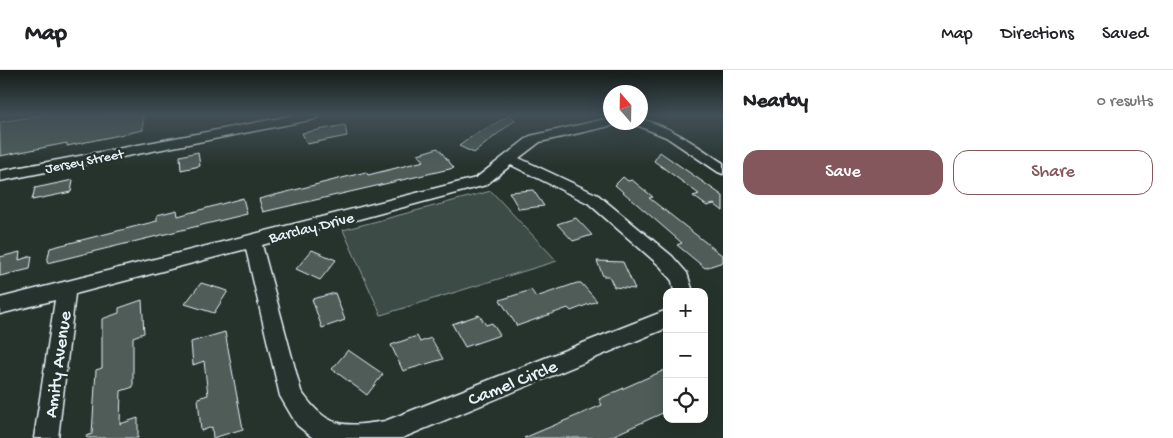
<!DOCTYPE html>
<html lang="en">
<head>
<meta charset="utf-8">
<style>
	:root { --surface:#fff; --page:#f6f6f6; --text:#202124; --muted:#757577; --line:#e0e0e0; --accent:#84575d }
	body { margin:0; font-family:"Gochi Hand",sans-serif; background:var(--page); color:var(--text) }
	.controls { position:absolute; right:15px; bottom:15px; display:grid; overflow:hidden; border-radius:10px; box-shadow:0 5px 20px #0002 }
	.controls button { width:45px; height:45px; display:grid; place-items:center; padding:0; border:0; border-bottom:1px solid var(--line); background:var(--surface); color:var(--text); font:25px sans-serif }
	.compass { position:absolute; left:603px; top:15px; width:45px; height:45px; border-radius:50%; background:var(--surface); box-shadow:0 5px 20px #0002; rotate:340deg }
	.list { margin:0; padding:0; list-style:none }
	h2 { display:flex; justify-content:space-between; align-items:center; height:65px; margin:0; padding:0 20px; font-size:21px }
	h2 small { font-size:16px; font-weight:400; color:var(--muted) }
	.actions { display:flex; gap:10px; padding:15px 20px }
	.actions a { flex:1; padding:11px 0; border:1px solid var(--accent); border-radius:15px; text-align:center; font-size:18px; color:var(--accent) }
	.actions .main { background:var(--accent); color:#fff }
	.icon { flex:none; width:28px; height:28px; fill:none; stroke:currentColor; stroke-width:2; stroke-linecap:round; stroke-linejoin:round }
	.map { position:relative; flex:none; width:723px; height:368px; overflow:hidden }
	header { display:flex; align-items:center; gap:30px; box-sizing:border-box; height:70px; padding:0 25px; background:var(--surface); border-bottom:1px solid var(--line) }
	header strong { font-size:24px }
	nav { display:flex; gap:28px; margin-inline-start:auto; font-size:18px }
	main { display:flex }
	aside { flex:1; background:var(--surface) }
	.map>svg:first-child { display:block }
	.green { fill:#3e4b47; stroke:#939ea0 }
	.building { fill:#505c59; stroke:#e8f1f8 }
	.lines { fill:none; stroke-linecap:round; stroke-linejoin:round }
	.street-casing { stroke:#e8f1f8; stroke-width:3 }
	.street { fill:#26332d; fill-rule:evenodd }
	.labels { text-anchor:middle; stroke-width:5; stroke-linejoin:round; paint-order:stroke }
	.far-street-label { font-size:14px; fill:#e8f1f8; stroke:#26332d }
	.street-label { font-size:16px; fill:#e8f1f8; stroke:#26332d }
	.near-street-label { font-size:19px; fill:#e8f1f8; stroke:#26332d }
</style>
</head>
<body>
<header>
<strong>Map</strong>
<nav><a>Map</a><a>Directions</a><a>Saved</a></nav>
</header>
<main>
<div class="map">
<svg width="723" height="368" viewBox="0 0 723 368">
	<rect width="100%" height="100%" fill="#26332d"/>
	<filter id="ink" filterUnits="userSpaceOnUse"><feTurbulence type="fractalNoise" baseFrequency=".02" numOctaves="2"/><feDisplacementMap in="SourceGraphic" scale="10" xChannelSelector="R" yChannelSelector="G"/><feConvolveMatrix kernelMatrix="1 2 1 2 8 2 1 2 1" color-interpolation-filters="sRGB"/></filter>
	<g filter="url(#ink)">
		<path class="green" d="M 491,121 L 557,191 L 381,245 L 343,160 Z"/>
		<g class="building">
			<path d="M 42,45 L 143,45 L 143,60 L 67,76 L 67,73 L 0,86 L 0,52 Z"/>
			<path d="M 511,45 L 515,50 L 474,83 L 459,76 L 474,65 Z"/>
			<path d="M 345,55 L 347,66 L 307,74 L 302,63 Z"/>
			<path d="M 438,78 L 454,98 L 263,142 L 259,129 L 366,102 L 368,105 L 424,91 L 418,84 Z"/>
			<path d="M 198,82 L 200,96 L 181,100 L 180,86 Z"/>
			<path d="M 660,82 L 723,126 L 723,141 L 714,134 L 707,136 L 693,126 L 699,124 L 654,91 Z"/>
			<path d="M 623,107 L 628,111 L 632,110 L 653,127 L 649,128 L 723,186 L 723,192 L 705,198 L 677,175 L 682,173 L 615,115 Z"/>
			<path d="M 73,110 L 71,122 L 32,130 L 35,118 Z"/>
			<path d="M 533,120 L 544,136 L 519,139 L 509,122 Z"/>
			<path d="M 243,128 L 247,144 L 47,193 L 50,178 L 157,151 L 157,145 L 177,140 L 178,146 Z"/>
			<path d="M 576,148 L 592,165 L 573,171 L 557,154 Z"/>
			<path d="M 312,180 L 336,190 L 320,210 L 296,199 Z"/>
			<path d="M 20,182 L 19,190 L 32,186 L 30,199 L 0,206 L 0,187 Z"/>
			<path d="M 597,191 L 623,192 L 635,219 L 614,217 L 609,206 L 603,206 Z"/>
			<path d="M 201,213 L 228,221 L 214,243 L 185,234 Z"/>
			<path d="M 577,213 L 581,213 L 597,231 L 571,241 L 568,238 L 517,256 L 500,230 L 531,220 L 536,227 Z"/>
			<path d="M 335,223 L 345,250 L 322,258 L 312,229 Z"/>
			<path d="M 142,230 L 144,263 L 133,267 L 133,317 L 121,321 L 120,354 L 138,348 L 138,368 L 87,368 L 86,366 L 92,364 L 96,300 L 102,298 L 102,249 L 119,243 L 119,238 Z"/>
			<path d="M 479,245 L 486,255 L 492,253 L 500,265 L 465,277 L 452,254 Z"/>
			<path d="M 225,262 L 243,359 L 213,368 L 212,357 L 201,361 L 198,328 L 208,325 L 204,291 L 193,295 L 191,272 Z"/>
			<path d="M 417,266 L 420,272 L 431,268 L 443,289 L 403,301 L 391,275 Z"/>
			<path d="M 348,280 L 383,304 L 367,325 L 332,299 Z"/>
			<path d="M 667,299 L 667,341 L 608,368 L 524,368 L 602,335 L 599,329 Z"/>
		</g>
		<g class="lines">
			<defs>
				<g id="street">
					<path d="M 296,45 L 321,45 L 315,49 L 0,111 L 0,101 Z"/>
					<path d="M 610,48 L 610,52 L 616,52 L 614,55 L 540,72 L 519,88 L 598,125 L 672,186 L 687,203 L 693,222 L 674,222 L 672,211 L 660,196 L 588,133 L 511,95 L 486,115 L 262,175 L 301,321 C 327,358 342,358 385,351 L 667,240 L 667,258 L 402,368 L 313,368 L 297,355 L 280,326 L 246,179 L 75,224 L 58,368 L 34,368 L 55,230 L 0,244 L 0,228 L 476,108 L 530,66 Z"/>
					<path d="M 640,49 C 672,57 696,75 723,93 L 723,104 L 718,102 L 666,67 L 629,52 L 640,52 Z"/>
				</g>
			</defs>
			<use href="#street" class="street-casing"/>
			<use href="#street" class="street"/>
		</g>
	</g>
	<linearGradient id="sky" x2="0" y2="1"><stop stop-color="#151c19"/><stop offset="0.47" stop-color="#415057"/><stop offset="1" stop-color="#415057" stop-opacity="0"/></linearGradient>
	<rect width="723" height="96" fill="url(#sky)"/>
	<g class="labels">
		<g class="far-street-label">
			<text transform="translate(84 90) rotate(-11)" y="5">Jersey Street</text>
		</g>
		<g class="street-label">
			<text transform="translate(311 156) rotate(-14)" y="6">Barclay Drive</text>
		</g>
		<g class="near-street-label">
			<text transform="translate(56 294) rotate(-82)" y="7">Amity Avenue</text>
			<text transform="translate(512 311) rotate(-22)" y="7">Camel Circle</text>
		</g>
	</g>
</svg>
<div class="controls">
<button>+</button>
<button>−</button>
<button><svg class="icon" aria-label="locate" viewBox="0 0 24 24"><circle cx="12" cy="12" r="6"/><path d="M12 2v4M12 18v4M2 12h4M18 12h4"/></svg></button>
</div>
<svg class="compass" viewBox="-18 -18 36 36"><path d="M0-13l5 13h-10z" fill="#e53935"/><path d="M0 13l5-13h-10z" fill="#757577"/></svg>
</div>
<aside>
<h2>Nearby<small>0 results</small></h2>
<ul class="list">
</ul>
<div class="actions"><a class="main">Save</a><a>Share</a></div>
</aside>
</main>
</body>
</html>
